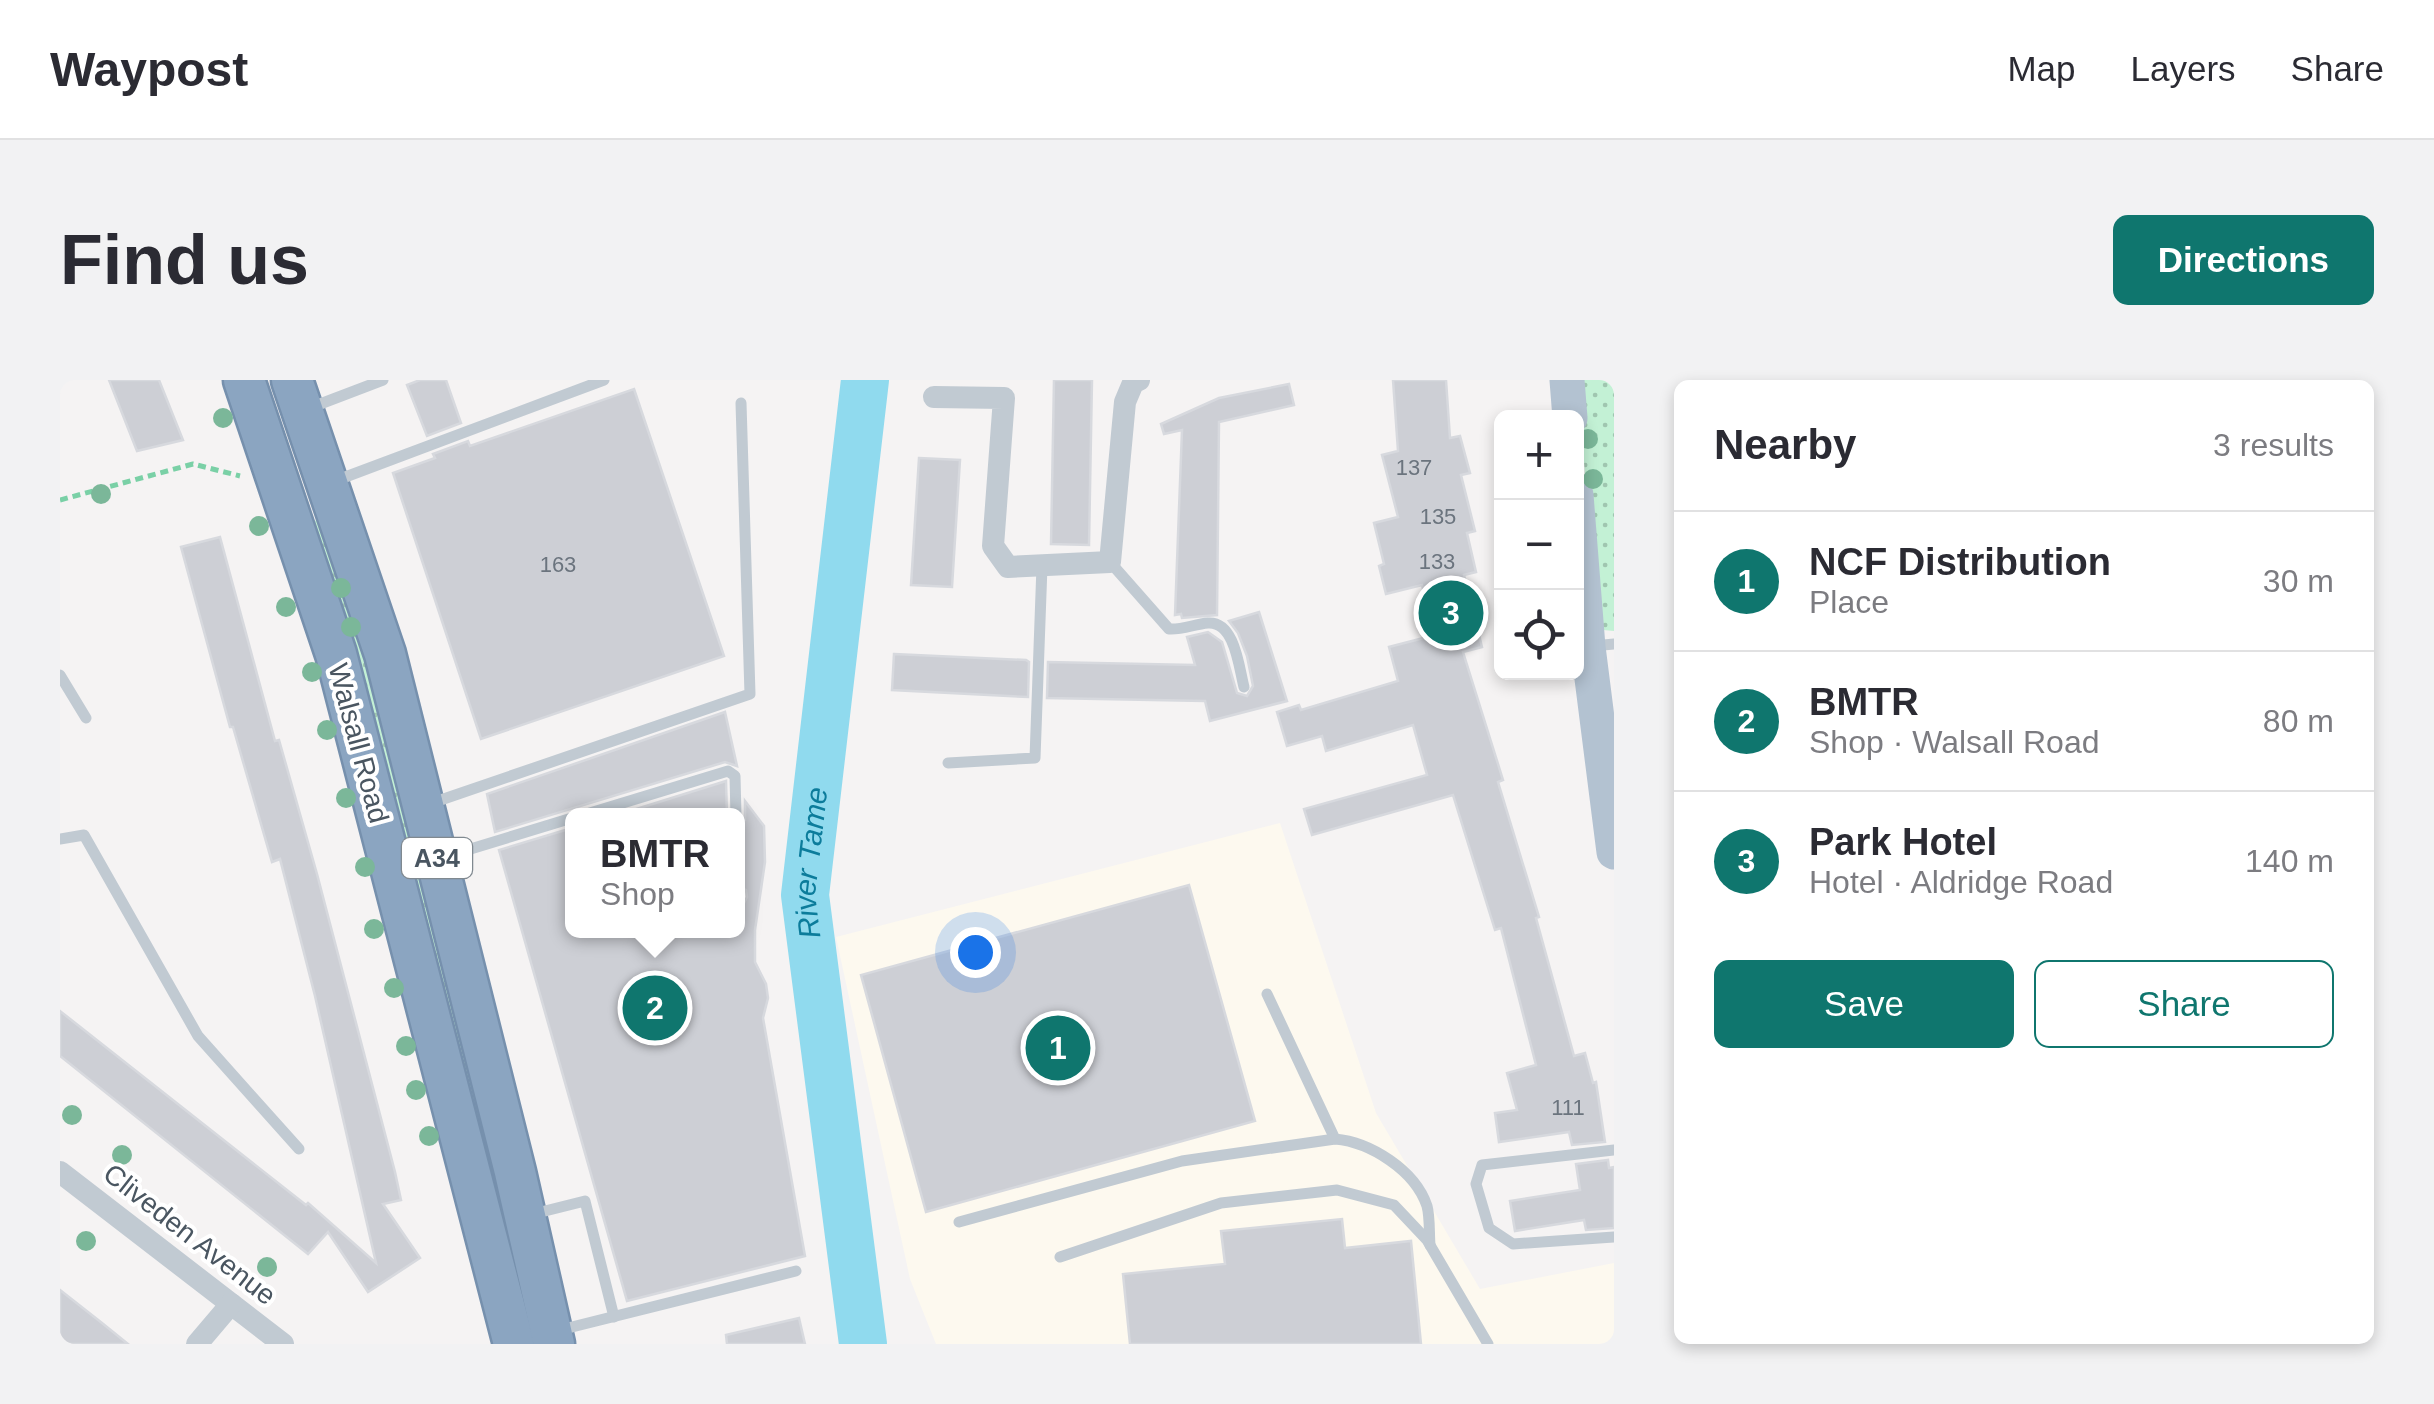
<!DOCTYPE html>
<html lang="en">
<head>
<meta charset="utf-8">
<style>
	:root { --surface:#fff; --page:#f2f2f3; --text:#2b2b33; --muted:#7c7c81; --line:#e1e1e2; --accent:#0f766e }
	body { margin:0; font-family:Helvetica,sans-serif; background:var(--page); color:var(--text) }
	.controls { position:absolute; right:30px; top:30px; display:grid; overflow:hidden; border-radius:15px; box-shadow:0 5px 15px #0003 }
	.controls button { width:90px; height:90px; display:grid; place-items:center; padding:0; border:0; border-bottom:2px solid var(--line); background:var(--surface); color:var(--text); font:50px sans-serif }
	.you { position:absolute; left:915px; top:572px; width:35px; height:35px; margin:-25px; border:8px solid #fff; border-radius:50%; background:#1a73e8; box-shadow:0 0 0 15px #1a73e833 }
	.badge { display:grid; place-items:center; width:65px; height:65px; border-radius:50%; background:var(--accent); color:#fff; font-size:32px; font-weight:700 }
	.pin { position:absolute; translate:-50% -50%; border:5px solid #fff; box-shadow:0 2px 10px #0006 }
	.popup { position:absolute; left:505px; top:428px; width:180px; height:130px; box-sizing:border-box; display:grid; place-content:center; border-radius:15px; background:var(--surface); filter:drop-shadow(0 2px 8px #0005); font-size:32px; white-space:nowrap; color:var(--muted) }
	.popup b { font-size:38px; color:var(--text) }
	.popup::after { content:''; position:absolute; left:50%; top:100%; margin-left:-20px; border:20px solid transparent; border-top-color:var(--surface) }
	.list { margin:0; padding:0; list-style:none }
	h2 { display:flex; justify-content:space-between; align-items:center; height:130px; margin:0; padding:0 40px; font-size:42px }
	h2 small { font-size:32px; font-weight:400; color:var(--muted) }
	.list li { display:grid; grid-template-columns:65px 1fr auto; gap:30px; align-items:center; box-sizing:border-box; height:140px; padding:0 40px; border-top:2px solid var(--line) }
	.list b { display:block; font-size:38px; white-space:nowrap }
	.list p { margin:0; font-size:32px; white-space:nowrap; color:var(--muted) }
	.list em { font-size:32px; font-style:normal; color:var(--muted) }
	.actions { display:flex; gap:20px; padding:30px 40px }
	.actions a { flex:1; padding:22px 0; border:2px solid var(--accent); border-radius:15px; text-align:center; font-size:35px; color:var(--accent) }
	.actions .main { background:var(--accent); color:#fff }
	.icon { flex:none; width:55px; height:55px; fill:none; stroke:currentColor; stroke-width:2; stroke-linecap:round; stroke-linejoin:round }
	.map { position:relative; flex:none; width:1554px; height:964px; overflow:hidden; border-radius:15px }
	header { display:flex; align-items:center; gap:60px; box-sizing:border-box; height:140px; padding:0 50px; background:var(--surface); border-bottom:2px solid var(--line) }
	header strong { font-size:48px }
	nav { display:flex; gap:55px; margin-inline-start:auto; font-size:35px }
	.intro { display:flex; align-items:center; justify-content:space-between; box-sizing:border-box; height:240px; padding:0 60px }
	h1 { margin:0; font-size:70px }
	.button { padding:25px 45px; border-radius:15px; background:var(--accent); color:#fff; font-size:35px; font-weight:700 }
	main { display:flex; gap:60px; padding:0 60px }
	aside { flex:1; background:var(--surface); border-radius:15px; box-shadow:0 5px 15px #0003 }
	.map>svg:first-child { display:block }
	.commercial { fill:#fdf9ef }
	.grass { fill:url(#grass-dots) }
	.lines { fill:none; stroke-linecap:round; stroke-linejoin:round }
	.river { stroke:#90daee; stroke-width:48 }
	.building { fill:#cdcfd5; stroke:#d7d9de; stroke-width:2.5 }
	.highway-casing { stroke:#7690ad; stroke-width:45 }
	.path { stroke:#7ad0a6; stroke-width:5; stroke-dasharray:8 5; stroke-linecap:butt }
	.lane { stroke:#c1cad2; stroke-width:11 }
	.street { stroke:#c1cad2; stroke-width:22 }
	.primary { stroke:#b3c2d1; stroke-width:35 }
	.highway { stroke:#8ba5c1; stroke-width:40 }
	.tree { fill:#7bb799 }
	.labels { text-anchor:middle; stroke-width:8; stroke-linejoin:round; paint-order:stroke }
	.number-label { font-size:22px; fill:#6b747e }
	.shield { fill:#fff; stroke:#808990; stroke-width:2.5 }
	.shield-label { font-size:25px; font-weight:bold; fill:#4a5661 }
	.street-label { font-size:28px; fill:#4a5661; stroke:#fff }
	.water-label { font-size:30px; font-style:italic; fill:#0c7c9b; stroke:#fff }
</style>
</head>
<body>
<header>
<strong>Waypost</strong>
<nav><a>Map</a><a>Layers</a><a>Share</a></nav>
</header>
<div class="intro"><h1>Find us</h1><a class="button">Directions</a></div>
<main>
<div class="map">
<svg width="1554" height="964" viewBox="0 0 1554 964">
	<defs>
		<pattern id="grass-dots" width="8" height="8" patternUnits="userSpaceOnUse" patternTransform="scale(2.5)"><rect width="8" height="8" fill="#c3f1d5"/><path d="M2 2h.1M6 6h.1" fill="none" stroke="#a0c6b0" stroke-width="1.8" stroke-linecap="round"/></pattern>
	</defs>
	<rect width="100%" height="100%" fill="#f5f3f3"/>
	<path class="commercial" d="M 1220,443 L 1316,733 L 1420,909 L 1554,883 L 1554,964 L 876,964 L 850,899 L 776,557 Z"/>
	<g class="grass">
		<path d="M 1518,0 L 1554,0 L 1554,251 L 1543,250 L 1536,244 Z"/>
		<path d="M 261,138 L 326,338 L 431,758 L 433,816 L 250,143 Z"/>
	</g>
	<g class="lines">
		<path class="river" id="s1" d="M 803,964 L 745,515 L 805,0"/>
	</g>
	<g class="building">
		<path d="M 49,0 L 99,0 L 123,60 L 77,71 Z"/>
		<path d="M 360,0 L 386,0 L 401,43 L 367,56 L 347,5 Z"/>
		<path d="M 994,0 L 1032,0 L 1029,165 L 991,164 Z"/>
		<path d="M 1333,0 L 1386,0 L 1390,58 L 1400,56 L 1410,93 L 1401,95 L 1415,151 L 1407,153 L 1416,192 L 1404,195 L 1422,267 L 1403,272 L 1443,400 L 1438,402 L 1479,537 L 1476,538 L 1514,676 L 1525,673 L 1533,703 L 1536,702 L 1545,762 L 1512,765 L 1509,752 L 1439,762 L 1435,733 L 1457,730 L 1447,693 L 1476,685 L 1441,548 L 1435,550 L 1393,415 L 1252,455 L 1244,429 L 1367,395 L 1353,345 L 1266,371 L 1262,356 L 1227,366 L 1217,332 L 1239,325 L 1241,330 L 1338,301 L 1329,267 L 1375,255 L 1362,205 L 1326,214 L 1319,186 L 1324,184 L 1314,143 L 1338,137 L 1322,75 L 1338,71 Z"/>
		<path d="M 1229,4 L 1234,25 L 1159,42 L 1157,235 L 1122,238 L 1121,234 L 1115,235 L 1122,50 L 1104,54 L 1101,44 L 1159,18 Z"/>
		<path d="M 574,9 L 664,276 L 421,359 L 333,93 L 375,78 L 373,74 L 408,61 L 410,66 Z"/>
		<path d="M 859,78 L 900,80 L 892,207 L 851,205 Z"/>
		<path d="M 160,157 L 215,361 L 219,360 L 257,494 L 335,792 L 341,820 L 323,824 L 360,878 L 308,912 L 268,852 L 248,874 L 0,676 L 0,631 L 246,825 L 248,823 L 316,883 L 255,616 L 220,479 L 212,482 L 173,347 L 170,347 L 121,167 Z"/>
		<path d="M 1199,232 L 1227,321 L 1150,341 L 1145,321 L 987,318 L 988,282 L 1135,285 L 1127,257 L 1148,252 L 1162,262 L 1177,313 L 1187,316 L 1193,306 L 1187,276 L 1178,253 L 1169,241 Z"/>
		<path d="M 834,274 L 966,280 L 969,282 L 968,317 L 832,310 Z"/>
		<path d="M 665,332 L 677,386 L 665,382 L 435,452 L 427,414 Z"/>
		<path d="M 666,401 L 667,436 L 554,436 Z"/>
		<path d="M 685,421 L 704,446 L 705,482 L 695,550 L 695,582 L 706,604 L 708,618 L 703,638 L 745,876 L 567,921 L 439,470 L 512,448 L 512,550 L 678,550 L 678,526 L 683,525 L 687,517 L 686,510 L 678,506 L 678,445 L 685,440 Z"/>
		<path d="M 1129,505 L 1195,741 L 866,832 L 801,595 Z"/>
		<path d="M 1548,780 L 1549,788 L 1554,787 L 1554,848 L 1526,850 L 1524,840 L 1455,851 L 1450,821 L 1520,810 L 1516,784 Z"/>
		<path d="M 1282,839 L 1285,868 L 1351,861 L 1361,964 L 1070,964 L 1063,894 L 1165,884 L 1161,851 Z"/>
		<path d="M 0,910 L 42,943 L 68,964 L 0,964 Z"/>
		<path d="M 739,938 L 745,964 L 667,964 L 666,955 Z"/>
	</g>
	<g class="lines">
		<defs>
			<g id="highway">
				<path d="M 184,0 L 276,274 L 454,964"/>
				<path d="M 232,0 L 325,274 L 455,792 L 494,964"/>
			</g>
		</defs>
		<use href="#highway" class="highway-casing"/>
		<path class="path" d="M 0,120 L 133,84 L 180,96"/>
		<g class="lane">
			<path d="M 247,29 L 323,0"/>
			<path d="M 272,102 L 544,0"/>
			<path d="M 1050,182 L 1109,249 C 1122,250 1135,244 1148,243 C 1175,241 1179,288 1184,307"/>
			<path d="M 1533,266 L 1554,264"/>
			<path d="M 0,295 L 26,338"/>
			<path d="M 888,383 L 975,378 L 982,186"/>
			<path d="M 369,424 L 690,314 L 681,23"/>
			<path d="M 520,436 L 668,391 L 675,396 L 676,436"/>
			<path d="M 0,459 L 24,455 L 138,656 L 239,769"/>
			<path d="M 381,478 L 512,438"/>
			<path d="M 678,515 L 678,517"/>
			<path d="M 1207,614 L 1275,759 C 1310,762 1355,790 1367,826 C 1370,837 1369,853 1370,865"/>
			<path d="M 1554,770 L 1422,785 L 1416,804 L 1429,848 L 1453,864 L 1554,857"/>
			<path d="M 469,835 L 525,821 L 554,937"/>
			<path d="M 899,842 L 1122,781 L 1275,759"/>
			<path d="M 1000,877 L 1161,823 L 1277,810 L 1334,825 L 1367,860 L 1428,964"/>
			<path d="M 496,951 L 736,891"/>
		</g>
		<g class="street">
			<path d="M 874,17 L 944,18 L 933,166 L 948,187 L 1050,182 L 1065,22 L 1073,3 L 1079,0"/>
			<path d="M 0,792 L 223,964"/>
			<path d="M 137,964 L 171,924"/>
		</g>
		<g class="primary">
			<path d="M 1507,0 L 1510,38"/>
			<path d="M 1516,115 L 1528,267 L 1554,472"/>
		</g>
		<use href="#highway" class="highway"/>
	</g>
	<g class="tree">
		<circle cx="163" cy="38" r="10"/>
		<circle cx="1528" cy="59" r="10"/>
		<circle cx="1533" cy="99" r="10"/>
		<circle cx="41" cy="114" r="10"/>
		<circle cx="199" cy="146" r="10"/>
		<circle cx="281" cy="208" r="10"/>
		<circle cx="226" cy="227" r="10"/>
		<circle cx="291" cy="247" r="10"/>
		<circle cx="252" cy="292" r="10"/>
		<circle cx="267" cy="350" r="10"/>
		<circle cx="286" cy="418" r="10"/>
		<circle cx="305" cy="487" r="10"/>
		<circle cx="314" cy="549" r="10"/>
		<circle cx="334" cy="608" r="10"/>
		<circle cx="346" cy="666" r="10"/>
		<circle cx="356" cy="710" r="10"/>
		<circle cx="12" cy="735" r="10"/>
		<circle cx="369" cy="756" r="10"/>
		<circle cx="62" cy="775" r="10"/>
		<circle cx="110" cy="841" r="10"/>
		<circle cx="26" cy="861" r="10"/>
		<circle cx="207" cy="887" r="10"/>
	</g>
	<g class="labels">
		<g class="number-label">
			<text x="1354" y="95">137</text>
			<text x="1378" y="144">135</text>
			<text x="1377" y="189">133</text>
			<text x="498" y="192">163</text>
			<text x="1508" y="735">111</text>
		</g>
		<rect class="shield" x="342" y="458" width="70" height="40" rx="8"/>
		<g class="shield-label">
			<text x="377" y="487">A34</text>
		</g>
		<g class="street-label">
			<text transform="translate(299 363) rotate(75)" y="10">Walsall Road</text>
			<text transform="translate(130 854) rotate(38)" y="10">Cliveden Avenue</text>
		</g>
		<g class="water-label">
			<text dy="10" stroke="none"><textPath href="#s1" startOffset="485">River Tame</textPath></text>
		</g>
	</g>
</svg>
<div class="controls">
<button>+</button>
<button>−</button>
<button><svg class="icon" aria-label="locate" viewBox="0 0 24 24"><circle cx="12" cy="12" r="6"/><path d="M12 2v4M12 18v4M2 12h4M18 12h4"/></svg></button>
</div>
<div class="you"></div>
<div class="pin badge" style="left:998px;top:668px">1</div>
<div class="pin badge" style="left:595px;top:628px">2</div>
<div class="popup"><b>BMTR</b>Shop</div>
<div class="pin badge" style="left:1391px;top:233px">3</div>
</div>
<aside>
<h2>Nearby<small>3 results</small></h2>
<ul class="list">
<li><span class="badge">1</span><div><b>NCF Distribution</b><p>Place</p></div><em>30 m</em></li>
<li><span class="badge">2</span><div><b>BMTR</b><p>Shop · Walsall Road</p></div><em>80 m</em></li>
<li><span class="badge">3</span><div><b>Park Hotel</b><p>Hotel · Aldridge Road</p></div><em>140 m</em></li>
</ul>
<div class="actions"><a class="main">Save</a><a>Share</a></div>
</aside>
</main>
</body>
</html>
